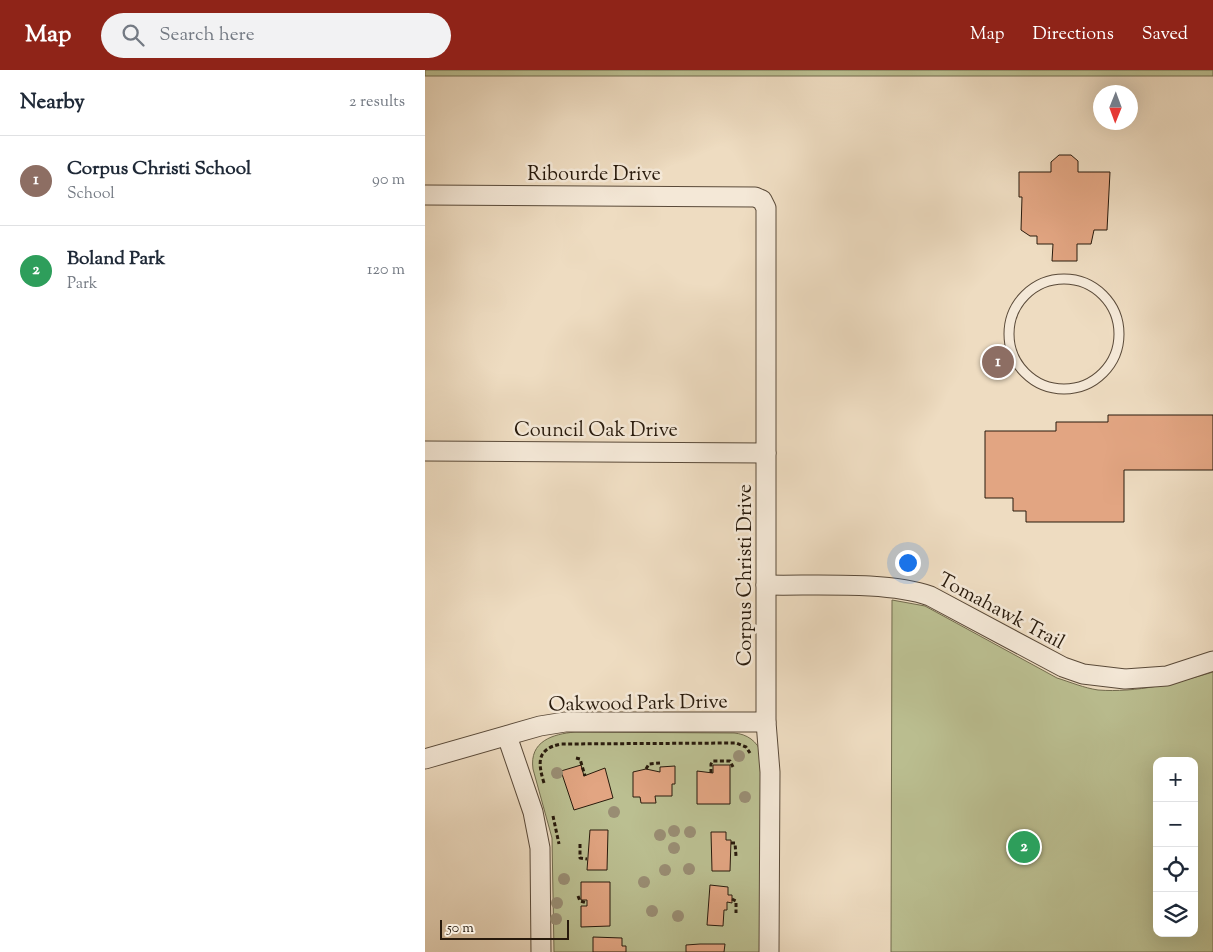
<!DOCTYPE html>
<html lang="en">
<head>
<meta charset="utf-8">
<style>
	:root { --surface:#fff; --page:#f2f2f3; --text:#1f2937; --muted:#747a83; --line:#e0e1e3; --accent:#8f2418 }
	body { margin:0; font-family:"Sorts Mill Goudy",serif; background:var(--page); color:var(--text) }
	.controls { position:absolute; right:15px; bottom:15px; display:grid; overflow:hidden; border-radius:10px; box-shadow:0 5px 20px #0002 }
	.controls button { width:45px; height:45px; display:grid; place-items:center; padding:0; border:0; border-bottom:1px solid var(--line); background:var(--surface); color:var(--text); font:25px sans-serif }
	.compass { position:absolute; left:668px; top:15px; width:45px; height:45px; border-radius:50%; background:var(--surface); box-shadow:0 5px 20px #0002; rotate:181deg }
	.scale { position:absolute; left:15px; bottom:12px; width:129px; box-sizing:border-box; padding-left:5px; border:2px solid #281a0c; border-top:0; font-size:14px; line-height:18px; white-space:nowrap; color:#281a0c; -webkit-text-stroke:4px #f4e8d7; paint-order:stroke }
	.you { position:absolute; left:482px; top:492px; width:18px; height:18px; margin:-12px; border:4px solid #fff; border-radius:50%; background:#1a73e8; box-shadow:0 0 0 8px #1a73e833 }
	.badge { display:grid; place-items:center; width:32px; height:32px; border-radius:50%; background:var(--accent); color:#fff; font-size:16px; font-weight:700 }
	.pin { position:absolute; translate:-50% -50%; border:2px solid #fff; box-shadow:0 1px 5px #0006 }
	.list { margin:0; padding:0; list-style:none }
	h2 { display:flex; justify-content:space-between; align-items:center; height:65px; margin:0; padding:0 20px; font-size:21px }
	h2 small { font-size:16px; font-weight:400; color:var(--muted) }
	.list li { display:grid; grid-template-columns:32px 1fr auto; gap:15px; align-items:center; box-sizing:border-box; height:90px; padding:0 20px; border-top:1px solid var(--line) }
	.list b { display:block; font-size:19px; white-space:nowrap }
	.list p { margin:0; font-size:16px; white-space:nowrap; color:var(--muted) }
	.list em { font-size:16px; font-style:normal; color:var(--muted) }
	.icon { flex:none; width:28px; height:28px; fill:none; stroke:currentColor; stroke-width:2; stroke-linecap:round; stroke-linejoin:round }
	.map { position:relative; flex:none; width:788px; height:882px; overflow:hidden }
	header { display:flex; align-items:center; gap:30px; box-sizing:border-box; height:70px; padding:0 25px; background:var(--accent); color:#fff }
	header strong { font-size:24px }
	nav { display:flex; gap:28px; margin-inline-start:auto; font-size:18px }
	.search { width:350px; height:45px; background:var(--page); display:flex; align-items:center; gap:12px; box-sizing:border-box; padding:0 18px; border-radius:28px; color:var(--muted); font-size:19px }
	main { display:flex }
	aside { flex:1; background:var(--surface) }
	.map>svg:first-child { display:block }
	.green { fill:#bbbf91; stroke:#726c4e; fill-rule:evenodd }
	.building { fill:#e2a582; stroke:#281a0c }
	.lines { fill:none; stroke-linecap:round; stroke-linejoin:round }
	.lane-casing { stroke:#5a4a39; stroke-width:11 }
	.street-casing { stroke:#5a4a39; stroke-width:21 }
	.path { stroke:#281a0c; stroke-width:3; stroke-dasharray:4 2.5; stroke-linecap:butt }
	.lane { stroke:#f4e8d7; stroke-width:9 }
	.street { stroke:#f4e8d7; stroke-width:19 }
	.tree { fill:#998d73 }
	.labels { text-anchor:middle; stroke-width:5; stroke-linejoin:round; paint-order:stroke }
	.street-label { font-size:20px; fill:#281a0c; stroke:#f4e8d7 }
</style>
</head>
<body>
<header>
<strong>Map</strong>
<div class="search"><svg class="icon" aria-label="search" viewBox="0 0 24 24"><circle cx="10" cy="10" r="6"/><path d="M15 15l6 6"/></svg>Search here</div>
<nav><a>Map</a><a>Directions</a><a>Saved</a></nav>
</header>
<main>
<aside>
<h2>Nearby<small>2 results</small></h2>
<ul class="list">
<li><span class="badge" style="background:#8d6e63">1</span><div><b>Corpus Christi School</b><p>School</p></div><em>90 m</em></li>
<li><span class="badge" style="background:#2e9e5b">2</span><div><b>Boland Park</b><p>Park</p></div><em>120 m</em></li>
</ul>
</aside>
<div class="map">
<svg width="788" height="882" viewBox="0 0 788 882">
	<rect width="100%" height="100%" fill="#eedcc1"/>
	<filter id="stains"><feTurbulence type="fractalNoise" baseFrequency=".004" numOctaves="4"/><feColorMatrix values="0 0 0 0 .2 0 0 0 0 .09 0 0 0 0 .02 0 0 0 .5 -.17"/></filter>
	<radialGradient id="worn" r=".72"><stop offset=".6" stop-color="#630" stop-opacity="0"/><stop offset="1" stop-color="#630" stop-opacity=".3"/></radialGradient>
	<g class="green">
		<rect x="0" y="0" width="788" height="6"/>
		<path d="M 467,530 L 500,536 L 632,608 C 645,612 659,618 673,620 C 711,623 752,613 788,602 L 788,882 L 466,882 ZM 732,691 L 769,691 L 769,863 L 732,863 Z"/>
		<path d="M 150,662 L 309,663 C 322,664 332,671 337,684 L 338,882 L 129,882 L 127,768 L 108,699 C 104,671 128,664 150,662 Z"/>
	</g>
	<g class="building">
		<path d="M 634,85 L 646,85 L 653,91 L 653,102 L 685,102 L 682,160 L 669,160 L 666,174 L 652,174 L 652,191 L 627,191 L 628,174 L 612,174 L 612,166 L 605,166 L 596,160 L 597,127 L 594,127 L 594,102 L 626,102 L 626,92 Z"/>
		<path d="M 683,345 L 788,345 L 788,400 L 699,400 L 699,452 L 601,452 L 601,441 L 588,441 L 588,428 L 560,428 L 560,361 L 631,361 L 631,352 L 683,352 Z"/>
		<path d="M 156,695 L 159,706 L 180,698 L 188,728 L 149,740 L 136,701 Z"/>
		<path d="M 288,695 L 305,695 L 305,734 L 272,734 L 272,701 L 288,703 Z"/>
		<path d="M 250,696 L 250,714 L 247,714 L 247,726 L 230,726 L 231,733 L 216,733 L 215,727 L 208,727 L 208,702 L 221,699 L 235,702 L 235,697 Z"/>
		<path d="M 165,760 L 183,760 L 182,800 L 162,800 Z"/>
		<path d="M 286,762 L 301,762 L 301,770 L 306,770 L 305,801 L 287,801 Z"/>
		<path d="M 156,812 L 185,812 L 185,856 L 156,857 L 156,836 L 162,836 L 162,830 L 156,830 Z"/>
		<path d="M 285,815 L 303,817 L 303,825 L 307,825 L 307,833 L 302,832 L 302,840 L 299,840 L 298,856 L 282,855 Z"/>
		<path d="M 168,867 L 197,868 L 197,876 L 201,876 L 201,882 L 168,882 Z"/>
		<path d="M 275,874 L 300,874 L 299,882 L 261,882 L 261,875 Z"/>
	</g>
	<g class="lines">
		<defs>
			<circle id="lane" cx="639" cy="264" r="55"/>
			<g id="street">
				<path d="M 0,125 L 330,127 L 337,130 L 341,138 L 341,652 L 345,702 L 344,882"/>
				<path d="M 0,381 L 341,383"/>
				<path d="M 341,515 C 389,516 462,511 505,526 L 638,597 L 658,604 L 700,609 L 742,606 L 788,591"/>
				<path d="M 82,666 L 108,742 L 115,778 L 116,882"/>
				<path d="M 0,689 L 115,656 L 140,652 L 341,652"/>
			</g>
		</defs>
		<use href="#lane" class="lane-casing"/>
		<use href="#street" class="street-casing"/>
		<g class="path">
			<path d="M 151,688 L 155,689 L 160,706"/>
			<path d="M 221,699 L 224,694 L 235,693"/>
			<path d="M 286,703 L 286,694 L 288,691 L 305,691 L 308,697"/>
			<path d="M 119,713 C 113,693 111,679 136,674 L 311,673 L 321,677 L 325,683"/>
			<path d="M 128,746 L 134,774"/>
			<path d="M 306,773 L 310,773 L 311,786"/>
			<path d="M 155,774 L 155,788 L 162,789"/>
			<path d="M 153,826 L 155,831 L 162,833"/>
			<path d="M 307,829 L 311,831 L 311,843"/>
		</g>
		<use href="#lane" class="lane"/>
		<use href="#street" class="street"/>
	</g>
	<g class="tree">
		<circle cx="314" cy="686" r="6"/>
		<circle cx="132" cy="703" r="6"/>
		<circle cx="320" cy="727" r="6"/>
		<circle cx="189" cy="742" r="6"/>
		<circle cx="249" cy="761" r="6"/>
		<circle cx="265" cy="762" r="6"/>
		<circle cx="235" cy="765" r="6"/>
		<circle cx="249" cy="778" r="6"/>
		<circle cx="264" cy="799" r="6"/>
		<circle cx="240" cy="800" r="6"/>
		<circle cx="139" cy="809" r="6"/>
		<circle cx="219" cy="812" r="6"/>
		<circle cx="132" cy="833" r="6"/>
		<circle cx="227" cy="841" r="6"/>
		<circle cx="253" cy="846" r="6"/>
		<circle cx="131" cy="849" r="6"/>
	</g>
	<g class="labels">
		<g class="street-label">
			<text x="169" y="110">Ribourde Drive</text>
			<text x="171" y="366">Council Oak Drive</text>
			<text transform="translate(319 505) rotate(-90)" y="7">Corpus Christi Drive</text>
			<text transform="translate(577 540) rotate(28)" y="7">Tomahawk Trail</text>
			<text transform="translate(213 632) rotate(-1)" y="7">Oakwood Park Drive</text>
		</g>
	</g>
	<rect width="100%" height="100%" filter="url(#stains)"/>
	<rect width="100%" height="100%" fill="url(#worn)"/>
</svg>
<div class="controls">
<button>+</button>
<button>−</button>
<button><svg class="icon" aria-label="locate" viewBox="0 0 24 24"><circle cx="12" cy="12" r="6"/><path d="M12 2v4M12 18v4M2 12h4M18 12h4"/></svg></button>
<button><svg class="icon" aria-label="layers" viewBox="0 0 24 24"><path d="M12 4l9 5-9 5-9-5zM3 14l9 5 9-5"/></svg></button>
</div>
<svg class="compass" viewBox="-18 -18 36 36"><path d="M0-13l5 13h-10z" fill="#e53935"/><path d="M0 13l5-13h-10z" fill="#747a83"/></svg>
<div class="scale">50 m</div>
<div class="you"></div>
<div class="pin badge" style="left:573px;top:292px;background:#8d6e63">1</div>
<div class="pin badge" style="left:599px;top:777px;background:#2e9e5b">2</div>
</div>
</main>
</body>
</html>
